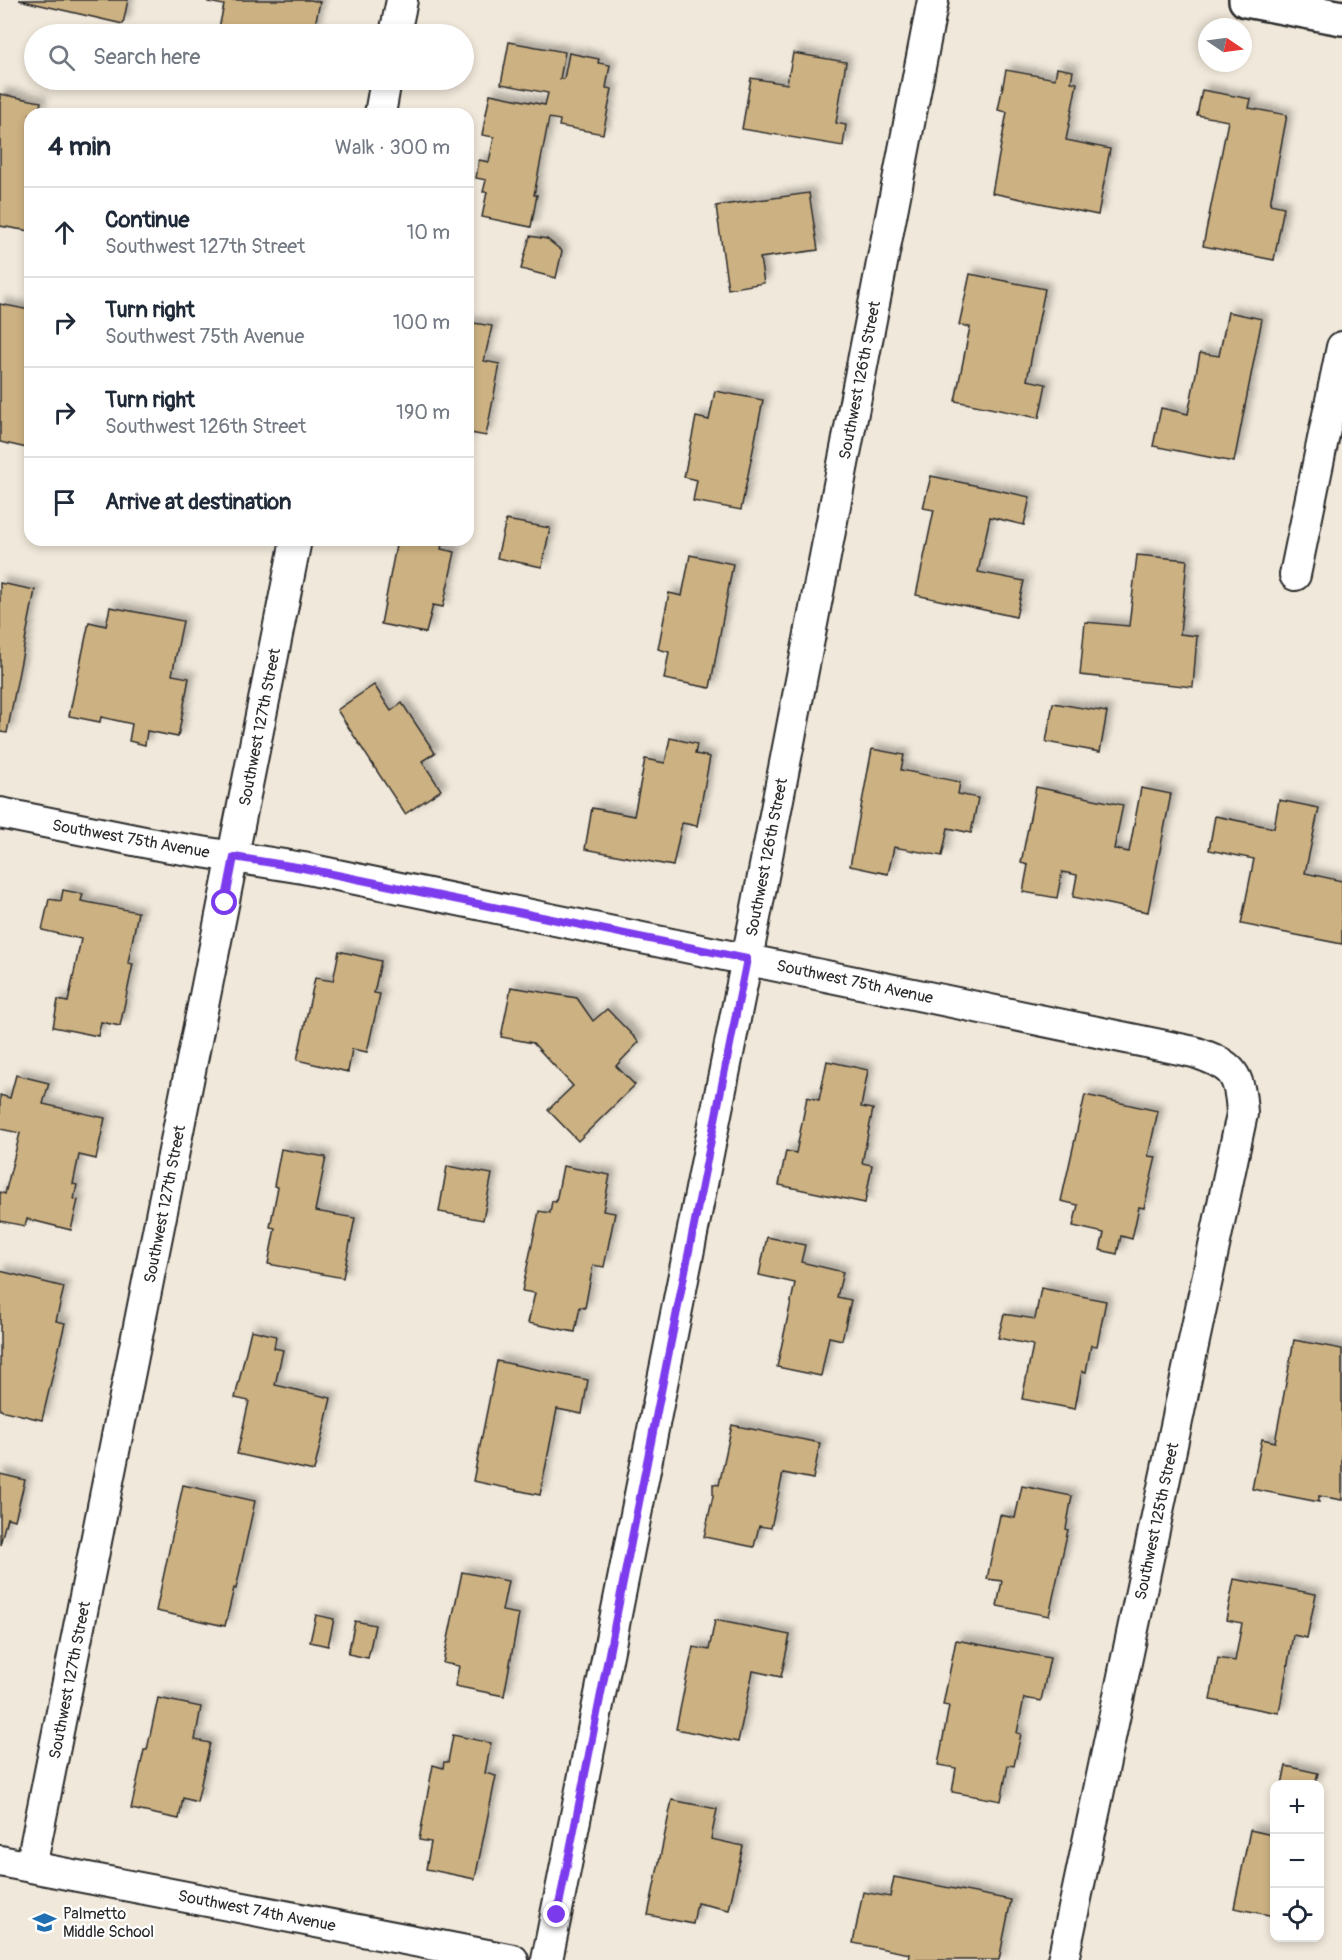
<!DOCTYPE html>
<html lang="en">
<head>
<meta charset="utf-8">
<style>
	:root { --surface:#fff; --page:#f2f2f3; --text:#1f2937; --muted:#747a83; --line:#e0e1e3 }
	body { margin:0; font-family:Pangolin,sans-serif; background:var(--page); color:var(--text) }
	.controls { position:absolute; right:18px; bottom:18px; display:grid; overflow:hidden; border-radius:12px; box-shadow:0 3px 9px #0003 }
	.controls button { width:54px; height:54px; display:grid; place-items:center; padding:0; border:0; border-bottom:2px solid var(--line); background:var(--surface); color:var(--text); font:30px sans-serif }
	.compass { position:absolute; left:1198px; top:18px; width:54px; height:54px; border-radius:50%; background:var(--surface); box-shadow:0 3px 9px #0003; rotate:103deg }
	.stop { position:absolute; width:18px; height:18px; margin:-14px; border:4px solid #7c3aed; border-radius:50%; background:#fff }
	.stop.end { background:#7c3aed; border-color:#fff; box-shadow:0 2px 6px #0008 }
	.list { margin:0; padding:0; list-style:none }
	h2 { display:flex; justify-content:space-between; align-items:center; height:78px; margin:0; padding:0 24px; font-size:26px }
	h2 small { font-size:20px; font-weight:400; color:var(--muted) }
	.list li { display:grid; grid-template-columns:39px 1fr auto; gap:18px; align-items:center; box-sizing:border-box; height:90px; padding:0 24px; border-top:2px solid var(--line) }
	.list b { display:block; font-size:22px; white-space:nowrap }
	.list p { margin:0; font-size:20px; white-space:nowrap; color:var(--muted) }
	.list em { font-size:20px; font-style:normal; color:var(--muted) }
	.icon { flex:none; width:33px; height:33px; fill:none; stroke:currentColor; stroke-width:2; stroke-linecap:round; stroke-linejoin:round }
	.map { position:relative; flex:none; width:1342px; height:1960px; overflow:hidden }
	.search { position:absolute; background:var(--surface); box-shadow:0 3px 9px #0003; left:24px; top:24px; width:450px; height:66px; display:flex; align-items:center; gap:15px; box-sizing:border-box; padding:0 21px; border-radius:33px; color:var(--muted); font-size:22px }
	.panel { position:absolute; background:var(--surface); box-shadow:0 3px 9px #0003; left:24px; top:108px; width:450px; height:438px; border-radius:18px }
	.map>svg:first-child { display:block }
	.building { fill:#ccb182; stroke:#2b2b2b; stroke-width:1.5; filter:url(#shadow) }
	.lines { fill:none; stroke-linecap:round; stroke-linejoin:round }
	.minor-casing { stroke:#2b2b2b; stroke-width:34 }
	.tertiary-casing { stroke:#2b2b2b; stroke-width:38 }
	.minor { stroke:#fff; stroke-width:30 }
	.tertiary { stroke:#fff; stroke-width:33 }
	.route { stroke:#7c3aed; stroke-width:8 }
	.labels { text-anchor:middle; stroke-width:4.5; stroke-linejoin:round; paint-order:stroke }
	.street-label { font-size:16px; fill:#2b2b2b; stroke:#fff }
	.poi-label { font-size:16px; fill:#2b2b2b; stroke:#fff; text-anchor:start }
</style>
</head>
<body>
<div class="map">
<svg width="1342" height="1960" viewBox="0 0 1342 1960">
	<defs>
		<filter id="shadow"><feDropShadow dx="5.5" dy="-5.5" stdDeviation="3" flood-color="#0004"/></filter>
	</defs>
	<rect width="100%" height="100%" fill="#f0e8da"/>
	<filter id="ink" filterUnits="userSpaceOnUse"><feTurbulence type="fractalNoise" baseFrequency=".0167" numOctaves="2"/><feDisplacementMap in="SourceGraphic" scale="12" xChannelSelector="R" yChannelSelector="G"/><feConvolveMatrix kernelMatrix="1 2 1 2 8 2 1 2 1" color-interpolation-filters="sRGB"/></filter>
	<g filter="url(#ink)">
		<g class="building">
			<path d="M 19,0 L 128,0 L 123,24 Z"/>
			<path d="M 209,0 L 311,0 L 320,2 L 313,34 L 247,34 L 219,28 L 224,5 L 208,2 Z"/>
			<path d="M 509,42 L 565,52 L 560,79 L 564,79 L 569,53 L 599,59 L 598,63 L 610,65 L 606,88 L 612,89 L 603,134 L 559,126 L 560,120 L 549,118 L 534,195 L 537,195 L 531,227 L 482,217 L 487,192 L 483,192 L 486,180 L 476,178 L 479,160 L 489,162 L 494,137 L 482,135 L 490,94 L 545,105 L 548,93 L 501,84 Z"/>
			<path d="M 793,53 L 846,62 L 836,123 L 846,125 L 843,146 L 742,129 L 751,78 L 787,84 Z"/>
			<path d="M 1057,68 L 1073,71 L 1071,82 L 1077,83 L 1066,140 L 1110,149 L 1098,215 L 992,193 L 1007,112 L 998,110 L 1006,70 L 1055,79 Z"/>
			<path d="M 1202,90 L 1251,99 L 1249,108 L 1287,115 L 1270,204 L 1284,207 L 1274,260 L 1203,246 L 1228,121 L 1197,115 Z"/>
			<path d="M 0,94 L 41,102 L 38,114 L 30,114 L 30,231 L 0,226 Z"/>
			<path d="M 809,193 L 818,250 L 760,258 L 764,283 L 728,289 L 716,206 Z"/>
			<path d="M 530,236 L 547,239 L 562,251 L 556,278 L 521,269 Z"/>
			<path d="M 970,274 L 1045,289 L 1027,380 L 1046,384 L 1039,418 L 955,401 L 970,327 L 959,325 Z"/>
			<path d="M 0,304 L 30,310 L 30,435 L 27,448 L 0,442 Z"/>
			<path d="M 1228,312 L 1262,319 L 1234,462 L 1153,446 L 1161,408 L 1188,414 L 1200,353 L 1219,356 Z"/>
			<path d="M 468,322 L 492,326 L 484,361 L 500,364 L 486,436 L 470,433 L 468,444 Z"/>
			<path d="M 715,391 L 763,400 L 741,510 L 693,501 L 697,480 L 684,477 L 696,417 L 709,420 Z"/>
			<path d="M 931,476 L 1030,497 L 1024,525 L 990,517 L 978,572 L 1024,581 L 1016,617 L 916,595 L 934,510 L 923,508 Z"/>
			<path d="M 506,520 L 550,528 L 542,567 L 497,558 Z"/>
			<path d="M 397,540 L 443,540 L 441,549 L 455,552 L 443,607 L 433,605 L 426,633 L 381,624 Z"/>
			<path d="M 690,555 L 733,564 L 710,688 L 664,679 L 669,652 L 658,649 L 669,593 L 682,596 Z"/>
			<path d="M 1137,555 L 1187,560 L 1180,634 L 1197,636 L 1193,687 L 1080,675 L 1085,622 L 1129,626 Z"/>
			<path d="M 0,583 L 35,590 L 7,733 L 0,732 Z"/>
			<path d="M 110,607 L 183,621 L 172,675 L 189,678 L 178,737 L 147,731 L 145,745 L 129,741 L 132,724 L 101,717 L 100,722 L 69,716 L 89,622 L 106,626 Z"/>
			<path d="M 374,685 L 391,711 L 402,703 L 435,753 L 422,761 L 441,790 L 405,814 L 337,710 Z"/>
			<path d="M 1053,703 L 1107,712 L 1100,752 L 1046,742 Z"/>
			<path d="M 670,738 L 697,744 L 695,754 L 710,757 L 697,826 L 682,823 L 673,866 L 585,849 L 592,808 L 634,816 L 645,759 L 665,763 Z"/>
			<path d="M 872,749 L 904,755 L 901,770 L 960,782 L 958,794 L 978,798 L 971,833 L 948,828 L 942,856 L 894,847 L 888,874 L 850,866 Z"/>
			<path d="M 1036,787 L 1123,805 L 1114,849 L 1129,852 L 1141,788 L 1171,794 L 1148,912 L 1073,897 L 1077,875 L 1062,872 L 1057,898 L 1023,892 L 1028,865 L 1021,863 Z"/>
			<path d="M 1279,800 L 1319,808 L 1305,873 L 1342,881 L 1342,944 L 1241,924 L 1254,859 L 1209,850 L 1215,816 L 1274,828 Z"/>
			<path d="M 63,890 L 83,894 L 81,901 L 138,912 L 128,963 L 133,964 L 120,1026 L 101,1022 L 98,1036 L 53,1027 L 58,1000 L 68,1002 L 81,939 L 42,930 L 49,899 L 61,901 Z"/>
			<path d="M 339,951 L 381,961 L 374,993 L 380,994 L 367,1052 L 352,1049 L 348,1072 L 297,1060 L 315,978 L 333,981 Z"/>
			<path d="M 511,987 L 577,998 L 593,1021 L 607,1009 L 639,1042 L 616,1066 L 635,1085 L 578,1141 L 548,1110 L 573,1086 L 533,1043 L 501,1037 Z"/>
			<path d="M 827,1061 L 868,1070 L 861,1107 L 873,1109 L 862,1163 L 872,1165 L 865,1203 L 779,1185 L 786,1151 L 796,1153 L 807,1097 L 819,1100 Z"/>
			<path d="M 16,1075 L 49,1083 L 43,1104 L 105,1118 L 96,1159 L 79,1155 L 73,1184 L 77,1185 L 74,1199 L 78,1200 L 71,1230 L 27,1219 L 25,1226 L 0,1221 L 0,1192 L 5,1194 L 20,1133 L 0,1129 L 0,1095 L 10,1098 Z"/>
			<path d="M 1085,1095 L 1158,1111 L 1148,1156 L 1156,1157 L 1144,1208 L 1139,1207 L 1132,1239 L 1121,1236 L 1117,1254 L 1100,1250 L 1104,1233 L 1073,1226 L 1078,1205 L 1061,1201 Z"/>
			<path d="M 281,1149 L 326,1157 L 315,1211 L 355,1218 L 343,1278 L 268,1264 L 275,1228 L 270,1227 L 278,1187 L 274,1186 Z"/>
			<path d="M 447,1166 L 492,1174 L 483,1220 L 439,1212 Z"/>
			<path d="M 563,1166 L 610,1175 L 603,1211 L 615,1213 L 604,1267 L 593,1265 L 585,1308 L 580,1307 L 575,1332 L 528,1323 L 535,1293 L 522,1291 L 539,1211 L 550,1213 L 552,1201 L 556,1202 Z"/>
			<path d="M 767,1237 L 805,1245 L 801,1262 L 843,1272 L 837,1297 L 851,1300 L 842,1340 L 829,1337 L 821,1376 L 777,1367 L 795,1283 L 759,1275 Z"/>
			<path d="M 0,1271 L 64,1287 L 56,1321 L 65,1323 L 42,1420 L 0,1410 Z"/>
			<path d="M 1041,1288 L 1106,1301 L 1097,1346 L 1091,1345 L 1086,1372 L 1082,1371 L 1075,1409 L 1022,1399 L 1033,1345 L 998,1338 L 1004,1314 L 1035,1319 Z"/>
			<path d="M 251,1330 L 276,1336 L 274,1348 L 283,1350 L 275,1385 L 331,1398 L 314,1471 L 237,1454 L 249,1401 L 235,1398 Z"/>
			<path d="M 1294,1340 L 1342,1349 L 1342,1500 L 1319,1496 L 1319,1502 L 1252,1489 L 1262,1439 L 1275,1442 Z"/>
			<path d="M 497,1361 L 588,1380 L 582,1414 L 557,1409 L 540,1495 L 473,1481 Z"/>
			<path d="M 732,1425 L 820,1443 L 813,1479 L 783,1473 L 771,1528 L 759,1526 L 754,1547 L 704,1537 L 713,1496 L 713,1484 L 719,1485 Z"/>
			<path d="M 0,1474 L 25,1480 L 15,1520 L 7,1518 L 0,1545 Z"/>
			<path d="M 183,1485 L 255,1501 L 236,1589 L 234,1588 L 225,1626 L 156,1611 Z"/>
			<path d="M 1022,1486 L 1072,1496 L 1066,1529 L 1068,1530 L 1049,1616 L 997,1606 L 1002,1581 L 987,1579 L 1000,1515 L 1015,1518 Z"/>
			<path d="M 462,1572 L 508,1581 L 502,1611 L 519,1614 L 504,1696 L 455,1686 L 459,1666 L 443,1663 Z"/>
			<path d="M 1234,1579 L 1316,1594 L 1307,1638 L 1293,1635 L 1279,1713 L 1210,1700 L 1218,1658 L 1235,1661 L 1242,1623 L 1226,1620 Z"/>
			<path d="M 316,1615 L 334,1619 L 328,1646 L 310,1642 Z"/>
			<path d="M 715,1620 L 790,1635 L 781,1677 L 753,1671 L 738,1742 L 676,1729 L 693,1647 L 709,1650 Z"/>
			<path d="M 355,1621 L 375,1625 L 368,1658 L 348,1654 Z"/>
			<path d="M 956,1640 L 1050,1658 L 1041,1701 L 1024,1698 L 1017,1733 L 1021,1734 L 1014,1766 L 1008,1765 L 1001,1801 L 952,1792 L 956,1768 L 938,1765 L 949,1706 L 943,1705 Z"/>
			<path d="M 158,1698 L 201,1707 L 195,1740 L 210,1743 L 197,1802 L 183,1798 L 179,1819 L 131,1809 L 144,1750 L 147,1750 Z"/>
			<path d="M 453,1735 L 491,1743 L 485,1773 L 496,1776 L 475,1879 L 426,1869 L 431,1842 L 419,1840 L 433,1765 L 443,1768 L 444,1762 L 448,1762 Z"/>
			<path d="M 1286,1766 L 1318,1773 L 1315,1784 L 1282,1784 Z"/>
			<path d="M 672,1800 L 717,1809 L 711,1839 L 743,1846 L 729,1910 L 697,1903 L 693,1924 L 648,1915 Z"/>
			<path d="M 1274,1822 L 1274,1916 L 1234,1908 L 1250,1830 L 1272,1835 Z"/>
			<path d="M 894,1877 L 1011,1900 L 999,1960 L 909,1960 L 910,1954 L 853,1943 L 863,1892 L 890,1897 Z"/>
		</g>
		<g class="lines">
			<defs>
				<g id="minor">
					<path d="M 395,34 L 402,0"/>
					<path d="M 380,114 L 386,80"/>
					<path d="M 1295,575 L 1342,347"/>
					<path d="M 0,813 L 164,846 L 303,868 L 1194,1052 C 1233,1065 1240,1073 1242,1114 L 1063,1960"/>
					<path d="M 0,1861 L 513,1960"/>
					<path d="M 31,1867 L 296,540"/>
					<path d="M 547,1960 L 747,959 L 933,0"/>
				</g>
				<path id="tertiary" d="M 1246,0 L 1342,18"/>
			</defs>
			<use href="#minor" class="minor-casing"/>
			<use href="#tertiary" class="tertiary-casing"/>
			<use href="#minor" class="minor"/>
			<use href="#tertiary" class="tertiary"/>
		</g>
	</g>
	<g class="lines" filter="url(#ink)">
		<path class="route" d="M 225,903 L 234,857 L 303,868 L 747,959 L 557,1915"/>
	</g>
	<defs>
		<symbol id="school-bare" viewBox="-9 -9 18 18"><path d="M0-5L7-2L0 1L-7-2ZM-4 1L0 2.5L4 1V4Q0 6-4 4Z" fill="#1f6fb2" stroke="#fff" stroke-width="2.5" paint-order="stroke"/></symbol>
	</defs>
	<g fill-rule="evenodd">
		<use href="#school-bare" x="28" y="1906" width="33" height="33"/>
	</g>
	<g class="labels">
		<g class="street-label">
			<text transform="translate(859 380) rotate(-79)" y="6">Southwest 126th Street</text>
			<text transform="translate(259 727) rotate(-79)" y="6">Southwest 127th Street</text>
			<text transform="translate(131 838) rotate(10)" y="6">Southwest 75th Avenue</text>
			<text transform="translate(766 857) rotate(-79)" y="6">Southwest 126th Street</text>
			<text transform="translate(855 981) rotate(12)" y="6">Southwest 75th Avenue</text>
			<text transform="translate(164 1204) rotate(-79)" y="6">Southwest 127th Street</text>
			<text transform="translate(1156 1521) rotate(-78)" y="6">Southwest 125th Street</text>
			<text transform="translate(69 1680) rotate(-79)" y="6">Southwest 127th Street</text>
			<text transform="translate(257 1910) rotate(11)" y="6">Southwest 74th Avenue</text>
		</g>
		<g class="poi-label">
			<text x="63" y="1919">Palmetto<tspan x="63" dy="18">Middle School</tspan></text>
		</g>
	</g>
</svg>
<div class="controls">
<button>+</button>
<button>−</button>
<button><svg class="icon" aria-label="locate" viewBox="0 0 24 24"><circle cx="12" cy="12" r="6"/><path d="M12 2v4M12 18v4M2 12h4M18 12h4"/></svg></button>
</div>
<svg class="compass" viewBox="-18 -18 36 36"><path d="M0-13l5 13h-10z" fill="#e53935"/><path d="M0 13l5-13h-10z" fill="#747a83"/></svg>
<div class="stop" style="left:225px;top:903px"></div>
<div class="stop end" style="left:557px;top:1915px"></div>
<div class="search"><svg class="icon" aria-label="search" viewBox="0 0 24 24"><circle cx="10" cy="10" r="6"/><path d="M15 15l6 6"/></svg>Search here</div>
<section class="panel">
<h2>4 min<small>Walk · 300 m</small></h2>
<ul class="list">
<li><svg class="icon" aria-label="ahead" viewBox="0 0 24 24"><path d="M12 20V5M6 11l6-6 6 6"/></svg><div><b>Continue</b><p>Southwest 127th Street</p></div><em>10 m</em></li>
<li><svg class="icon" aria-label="right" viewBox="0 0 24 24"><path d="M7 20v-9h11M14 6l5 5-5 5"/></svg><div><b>Turn right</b><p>Southwest 75th Avenue</p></div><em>100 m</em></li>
<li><svg class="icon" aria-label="right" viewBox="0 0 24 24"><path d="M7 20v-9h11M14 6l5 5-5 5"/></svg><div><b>Turn right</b><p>Southwest 126th Street</p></div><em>190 m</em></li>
<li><svg class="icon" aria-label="arrive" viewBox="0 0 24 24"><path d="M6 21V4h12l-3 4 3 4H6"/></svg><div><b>Arrive at destination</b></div></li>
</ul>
</section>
</div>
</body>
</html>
